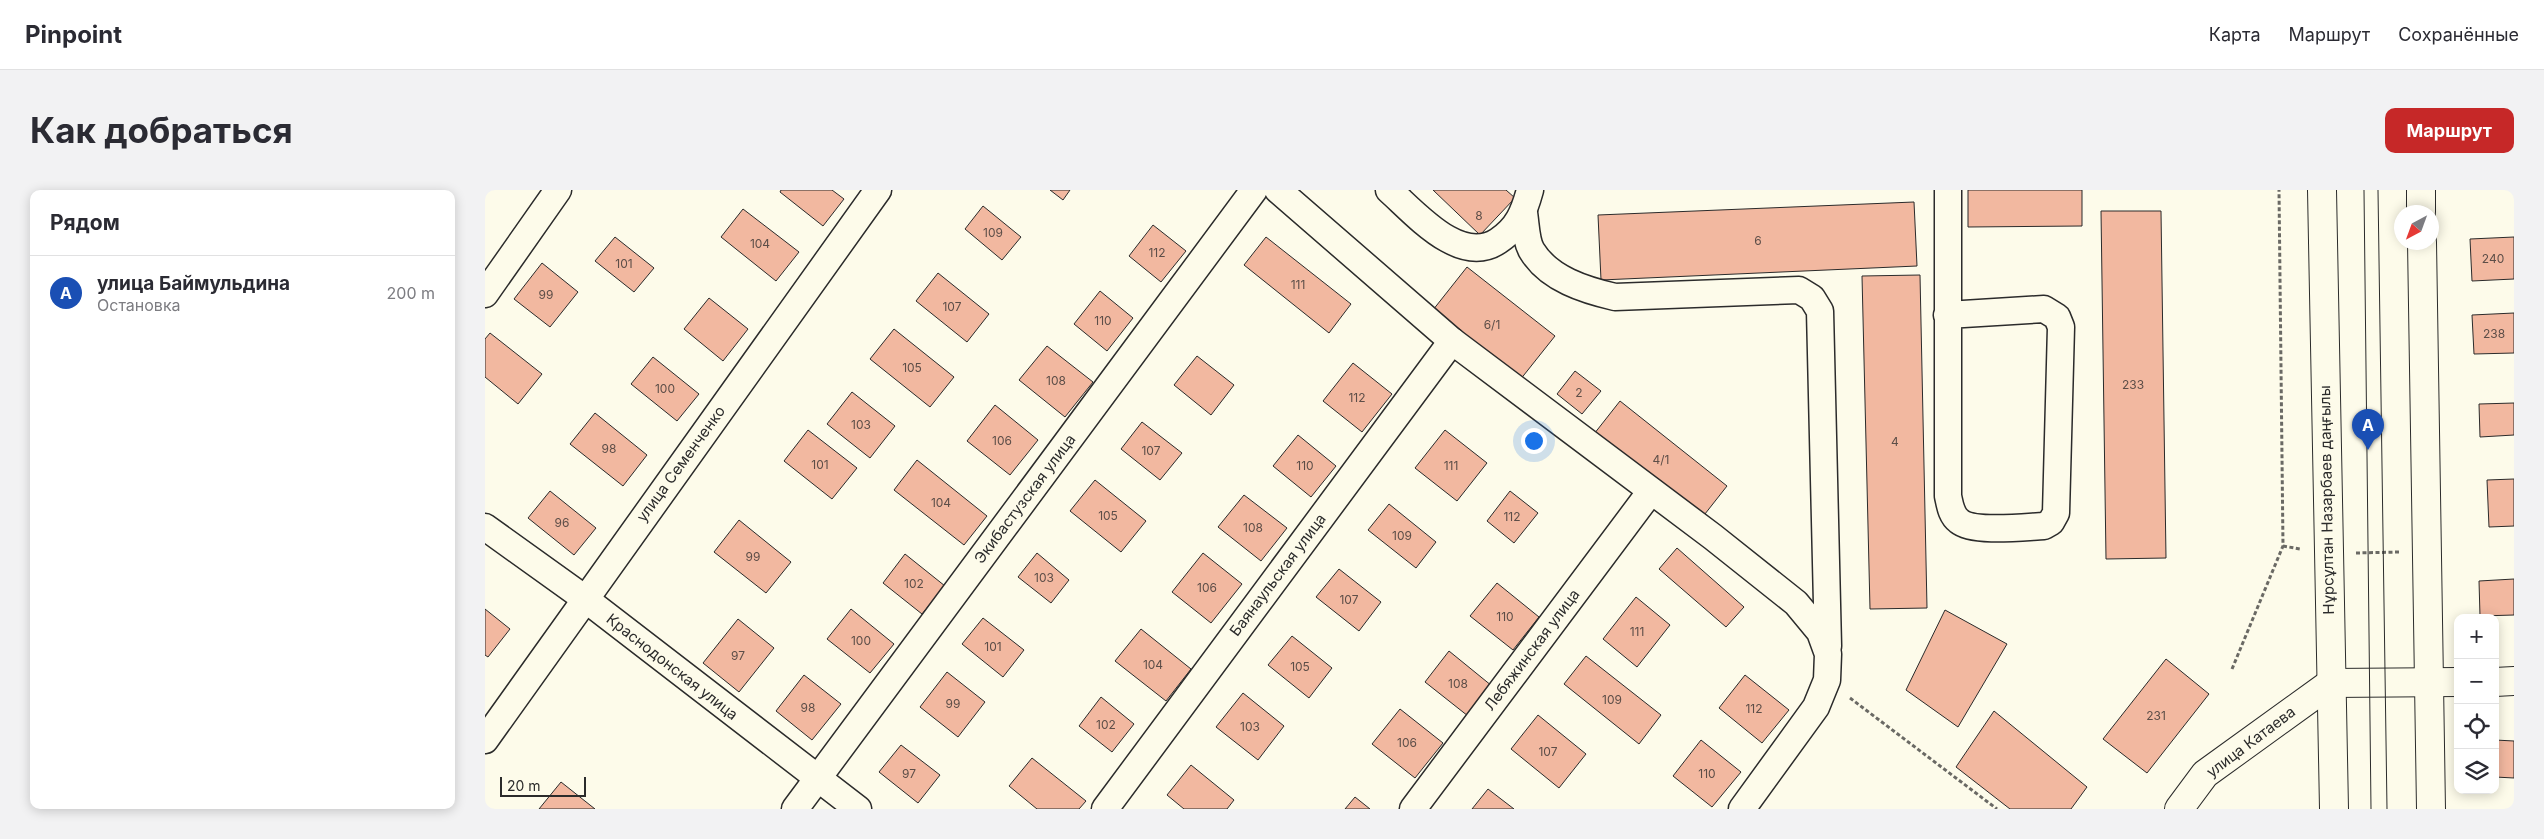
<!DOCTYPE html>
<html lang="ru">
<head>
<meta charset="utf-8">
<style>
	:root { --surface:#fff; --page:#f2f2f3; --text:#2b2b33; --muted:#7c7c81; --line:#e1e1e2; --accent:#c62828 }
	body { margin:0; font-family:Inter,sans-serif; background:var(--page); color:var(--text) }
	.controls { position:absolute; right:15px; bottom:15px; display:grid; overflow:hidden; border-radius:10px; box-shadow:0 2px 12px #0003 }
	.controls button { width:45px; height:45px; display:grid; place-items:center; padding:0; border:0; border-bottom:1px solid var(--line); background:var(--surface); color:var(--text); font:25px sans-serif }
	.compass { position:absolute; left:1909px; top:15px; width:45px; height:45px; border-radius:50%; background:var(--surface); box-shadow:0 2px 12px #0003; rotate:221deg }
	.scale { position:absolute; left:15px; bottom:12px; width:86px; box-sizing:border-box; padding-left:5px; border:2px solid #2b2b2b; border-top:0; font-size:14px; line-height:18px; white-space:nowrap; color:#2b2b2b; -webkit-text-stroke:4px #fdfbea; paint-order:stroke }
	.you { position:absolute; left:1048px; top:250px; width:18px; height:18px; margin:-12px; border:4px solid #fff; border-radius:50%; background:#1a73e8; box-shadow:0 0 0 8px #1a73e833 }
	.badge { display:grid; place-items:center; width:32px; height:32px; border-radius:50%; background:var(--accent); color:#fff; font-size:16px; font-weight:700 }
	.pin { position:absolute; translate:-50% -41px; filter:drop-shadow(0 1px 2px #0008) }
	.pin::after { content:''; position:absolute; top:26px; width:18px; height:15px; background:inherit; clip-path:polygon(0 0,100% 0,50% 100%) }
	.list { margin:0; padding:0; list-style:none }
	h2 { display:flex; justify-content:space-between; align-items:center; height:65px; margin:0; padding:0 20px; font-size:21px }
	h2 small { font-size:16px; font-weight:400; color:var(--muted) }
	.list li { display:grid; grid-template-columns:32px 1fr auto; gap:15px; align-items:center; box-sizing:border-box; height:75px; padding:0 20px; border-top:1px solid var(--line) }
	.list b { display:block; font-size:19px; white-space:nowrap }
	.list p { margin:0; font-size:16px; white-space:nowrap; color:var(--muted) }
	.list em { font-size:16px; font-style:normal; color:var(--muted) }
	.icon { flex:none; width:28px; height:28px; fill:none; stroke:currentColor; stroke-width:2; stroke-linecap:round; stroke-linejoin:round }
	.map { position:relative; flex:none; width:2029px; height:619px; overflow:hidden; border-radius:10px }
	header { display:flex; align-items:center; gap:30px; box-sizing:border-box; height:70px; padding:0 25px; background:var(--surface); border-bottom:1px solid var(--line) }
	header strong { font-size:24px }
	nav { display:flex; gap:28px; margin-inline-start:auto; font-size:18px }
	.intro { display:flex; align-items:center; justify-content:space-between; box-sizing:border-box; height:120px; padding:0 30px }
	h1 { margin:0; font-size:35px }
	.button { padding:12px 22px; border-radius:10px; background:var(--accent); color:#fff; font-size:18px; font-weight:700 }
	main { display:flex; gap:30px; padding:0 30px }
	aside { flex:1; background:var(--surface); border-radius:10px; box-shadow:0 2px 12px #0003 }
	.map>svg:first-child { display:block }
	.building { fill:#f2b8a0; stroke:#2b2b2b }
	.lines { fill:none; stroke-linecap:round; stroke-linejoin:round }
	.street-casing { stroke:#2b2b2b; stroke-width:29 }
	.secondary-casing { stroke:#2b2b2b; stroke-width:30 }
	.primary-casing { stroke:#2b2b2b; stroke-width:30 }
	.path { stroke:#6a6964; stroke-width:3; stroke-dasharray:4 2.5; stroke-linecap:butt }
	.street { stroke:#fdfbea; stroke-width:26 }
	.secondary { stroke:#fdfbea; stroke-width:28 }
	.primary { stroke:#fdfbea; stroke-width:28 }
	.tram { stroke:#2b2b2b; stroke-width:1 }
	.labels { text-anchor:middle; stroke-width:4; stroke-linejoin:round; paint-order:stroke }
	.number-label { font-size:12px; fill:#5d4e48 }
	.street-label { font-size:15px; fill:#2b2b2b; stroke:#fdfbea }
</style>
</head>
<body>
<header>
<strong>Pinpoint</strong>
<nav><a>Карта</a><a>Маршрут</a><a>Сохранённые</a></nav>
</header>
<div class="intro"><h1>Как добраться</h1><a class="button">Маршрут</a></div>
<main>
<aside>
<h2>Рядом<small></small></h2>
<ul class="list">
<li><span class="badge" style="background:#1a4fb4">A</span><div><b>улица Баймульдина</b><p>Остановка</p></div><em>200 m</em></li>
</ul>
</aside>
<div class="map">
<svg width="2029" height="619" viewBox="0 0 2029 619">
	<rect width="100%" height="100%" fill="#fdfbea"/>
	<g class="building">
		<path d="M 296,0 L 347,0 L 359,9 L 338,36 L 295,2 Z"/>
		<path d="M 565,0 L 585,0 L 578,10 Z"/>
		<path d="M 948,0 L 1021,0 L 1030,8 L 995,45 Z"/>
		<path d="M 1483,0 L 1597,0 L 1597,36 L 1483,37 Z"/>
		<path d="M 1429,12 L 1432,76 L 1116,90 L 1113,25 Z"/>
		<path d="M 498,16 L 536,47 L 517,70 L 480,39 Z"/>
		<path d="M 258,19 L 314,62 L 291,91 L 236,47 Z"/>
		<path d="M 1616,21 L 1676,21 L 1681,368 L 1621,369 Z"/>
		<path d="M 668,35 L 701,61 L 676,92 L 644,66 Z"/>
		<path d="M 130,47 L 169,78 L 149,102 L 110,71 Z"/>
		<path d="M 781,47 L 866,114 L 844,143 L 759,75 Z"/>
		<path d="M 2029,47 L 2029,89 L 1987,91 L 1985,49 Z"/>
		<path d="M 57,73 L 93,102 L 65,137 L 29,109 Z"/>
		<path d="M 982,77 L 1070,146 L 1031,195 L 944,125 Z"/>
		<path d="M 453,83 L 504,124 L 482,152 L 431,111 Z"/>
		<path d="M 1435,85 L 1442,418 L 1385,419 L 1377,86 Z"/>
		<path d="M 615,101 L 648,128 L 622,161 L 589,134 Z"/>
		<path d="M 224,108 L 263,139 L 238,171 L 199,139 Z"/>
		<path d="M 2029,123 L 2029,163 L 1989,164 L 1987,125 Z"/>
		<path d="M 409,139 L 469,187 L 445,217 L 385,169 Z"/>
		<path d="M 5,143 L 57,184 L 33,214 L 0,187 L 0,149 Z"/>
		<path d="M 562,156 L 608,192 L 580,227 L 534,190 Z"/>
		<path d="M 712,166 L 749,195 L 726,225 L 689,195 Z"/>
		<path d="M 168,167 L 214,204 L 192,231 L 146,194 Z"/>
		<path d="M 868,173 L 907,204 L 877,242 L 838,211 Z"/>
		<path d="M 1090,181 L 1116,201 L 1097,224 L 1072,204 Z"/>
		<path d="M 367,202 L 410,236 L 385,268 L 342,234 Z"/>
		<path d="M 1135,211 L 1242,296 L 1216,329 L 1109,244 Z"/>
		<path d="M 2029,213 L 2029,245 L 1995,247 L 1994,214 Z"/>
		<path d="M 510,215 L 553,250 L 525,285 L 482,251 Z"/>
		<path d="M 110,223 L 162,265 L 138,296 L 85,254 Z"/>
		<path d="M 657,232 L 697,263 L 675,290 L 636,259 Z"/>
		<path d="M 323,240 L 372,278 L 347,309 L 299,271 Z"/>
		<path d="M 960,240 L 1002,273 L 972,311 L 930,278 Z"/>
		<path d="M 813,245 L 851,276 L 826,307 L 788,276 Z"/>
		<path d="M 432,270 L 502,326 L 479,355 L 409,300 Z"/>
		<path d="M 2029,289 L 2029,336 L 2004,337 L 2002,290 Z"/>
		<path d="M 610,290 L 661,331 L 636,362 L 585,321 Z"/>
		<path d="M 65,301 L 111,338 L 89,365 L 43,328 Z"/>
		<path d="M 1025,301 L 1053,323 L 1029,353 L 1002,331 Z"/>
		<path d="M 759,305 L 802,338 L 776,371 L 733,337 Z"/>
		<path d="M 904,314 L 951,352 L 931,378 L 883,340 Z"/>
		<path d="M 254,330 L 306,372 L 281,403 L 229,362 Z"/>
		<path d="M 1192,358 L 1259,417 L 1241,437 L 1174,379 Z"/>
		<path d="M 552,363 L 584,390 L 566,413 L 533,387 Z"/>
		<path d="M 718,363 L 757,394 L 726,433 L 687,402 Z"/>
		<path d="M 420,364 L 460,396 L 437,424 L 398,393 Z"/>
		<path d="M 854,379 L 896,412 L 874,441 L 831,407 Z"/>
		<path d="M 2029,389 L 2029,425 L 1995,426 L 1994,391 Z"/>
		<path d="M 1012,393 L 1054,427 L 1028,460 L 985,426 Z"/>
		<path d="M 1151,407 L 1185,435 L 1152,477 L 1118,449 Z"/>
		<path d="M 0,419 L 25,439 L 3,467 L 0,465 Z"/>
		<path d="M 366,419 L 409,454 L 385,483 L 342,449 Z"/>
		<path d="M 1460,420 L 1522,454 L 1473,537 L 1421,500 Z"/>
		<path d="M 498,428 L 539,460 L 518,487 L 477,454 Z"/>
		<path d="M 253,429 L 289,458 L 254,502 L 218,473 Z"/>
		<path d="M 656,439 L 706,479 L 681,511 L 630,471 Z"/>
		<path d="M 807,446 L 847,478 L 824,508 L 783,475 Z"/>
		<path d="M 964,461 L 1007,496 L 983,526 L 940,492 Z"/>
		<path d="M 1101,466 L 1176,525 L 1154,554 L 1079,494 Z"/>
		<path d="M 1681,469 L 1724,504 L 1662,583 L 1618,549 Z"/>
		<path d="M 462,482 L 500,512 L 473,547 L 435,517 Z"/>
		<path d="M 319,485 L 356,514 L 327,550 L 291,521 Z"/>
		<path d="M 1260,485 L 1304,520 L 1277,553 L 1234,518 Z"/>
		<path d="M 758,503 L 799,536 L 773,570 L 731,537 Z"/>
		<path d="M 616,507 L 649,534 L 627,562 L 594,536 Z"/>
		<path d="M 915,519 L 958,553 L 930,588 L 887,554 Z"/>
		<path d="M 1509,521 L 1602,597 L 1586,619 L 1525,619 L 1471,577 Z"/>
		<path d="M 1053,525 L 1101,564 L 1074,598 L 1026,559 Z"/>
		<path d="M 1216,550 L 1256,582 L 1227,617 L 1188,586 Z"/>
		<path d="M 2010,550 L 2029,551 L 2029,588 L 2010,587 Z"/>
		<path d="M 416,555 L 455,585 L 433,613 L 394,582 Z"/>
		<path d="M 547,568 L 601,611 L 594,619 L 552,619 L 524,596 Z"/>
		<path d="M 706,575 L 749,610 L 742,619 L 699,619 L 682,605 Z"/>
		<path d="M 76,592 L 110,619 L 54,619 Z"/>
		<path d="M 1003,599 L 1029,619 L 987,619 Z"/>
		<path d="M 870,607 L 885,619 L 860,619 Z"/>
	</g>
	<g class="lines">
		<defs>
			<g id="street">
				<path d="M 793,0 L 967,151 L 1228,347 L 1311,413 L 1335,442 L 1343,464 L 1342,490 L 1331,517 L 1257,619"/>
				<path d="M 904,0 C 931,24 975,76 1013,51 C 1033,38 1039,22 1045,0"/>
				<path d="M 1039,23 C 1041,35 1041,52 1047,61 C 1064,89 1100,100 1130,107 L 1314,100 L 1327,108 L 1335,121 L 1343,456"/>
				<path d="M 0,104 L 73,0"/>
				<path d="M 1462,125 L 1559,119 L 1572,127 L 1576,137 L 1571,323 L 1566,332 L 1559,336 C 1539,337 1488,343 1474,331 C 1466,325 1465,315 1463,306 L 1463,0"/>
				<path d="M 0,337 L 99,408 L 373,619"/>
				<path d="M 0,550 L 393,0"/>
				<path d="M 310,619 L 769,0"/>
				<path d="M 620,619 L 967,151"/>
				<path d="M 928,619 L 1166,301"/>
			</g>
			<g id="secondary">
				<path d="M 2010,492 L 2029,491"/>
				<path d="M 1694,619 L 1720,584 L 1846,493 L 1973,492"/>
			</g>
			<g id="primary">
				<path d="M 1837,0 L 1849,619"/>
				<path d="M 1936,0 L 1936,22"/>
				<path d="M 1937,52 L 1946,619"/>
			</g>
		</defs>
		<use href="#street" class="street-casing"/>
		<use href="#secondary" class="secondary-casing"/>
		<use href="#primary" class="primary-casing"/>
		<g class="path">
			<path d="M 1798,356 L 1815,359"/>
			<path d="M 1871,363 L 1914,362"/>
			<path d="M 1747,479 L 1798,356 L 1794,0"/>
			<path d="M 1365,508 L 1512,619"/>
		</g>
		<use href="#street" class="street"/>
		<use href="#secondary" class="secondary"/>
		<use href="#primary" class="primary"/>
		<g class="tram">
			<path d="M 1879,0 L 1886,619"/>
			<path d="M 1893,0 L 1902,619"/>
		</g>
	</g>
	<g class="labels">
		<g class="number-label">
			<text x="994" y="30">8</text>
			<text x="508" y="47">109</text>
			<text x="1273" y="55">6</text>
			<text x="275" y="58">104</text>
			<text x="672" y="67">112</text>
			<text x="2008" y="73">240</text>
			<text x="139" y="78">101</text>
			<text x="813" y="99">111</text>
			<text x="61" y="109">99</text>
			<text x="467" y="121">107</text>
			<text x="618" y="135">110</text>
			<text x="1007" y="139">6/1</text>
			<text x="2009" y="148">238</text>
			<text x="427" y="182">105</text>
			<text x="571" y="195">108</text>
			<text x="1648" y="199">233</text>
			<text x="180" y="203">100</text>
			<text x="1094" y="207">2</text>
			<text x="872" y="212">112</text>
			<text x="376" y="239">103</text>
			<text x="517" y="255">106</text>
			<text x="1410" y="256">4</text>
			<text x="124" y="263">98</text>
			<text x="666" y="265">107</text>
			<text x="1176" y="274">4/1</text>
			<text x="335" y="279">101</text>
			<text x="820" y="280">110</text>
			<text x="966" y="280">111</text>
			<text x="456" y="317">104</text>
			<text x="623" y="330">105</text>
			<text x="1027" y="331">112</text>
			<text x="77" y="337">96</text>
			<text x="768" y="342">108</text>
			<text x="917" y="350">109</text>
			<text x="268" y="371">99</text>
			<text x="559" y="392">103</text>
			<text x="429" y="398">102</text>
			<text x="722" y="402">106</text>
			<text x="864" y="414">107</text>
			<text x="1020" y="431">110</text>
			<text x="1152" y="446">111</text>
			<text x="376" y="455">100</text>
			<text x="508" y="461">101</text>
			<text x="253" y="470">97</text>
			<text x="668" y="479">104</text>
			<text x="815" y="481">105</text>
			<text x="973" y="498">108</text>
			<text x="1127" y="514">109</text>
			<text x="468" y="518">99</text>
			<text x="323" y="522">98</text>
			<text x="1269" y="523">112</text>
			<text x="1671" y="530">231</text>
			<text x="621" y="539">102</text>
			<text x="765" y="541">103</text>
			<text x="922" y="557">106</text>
			<text x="1063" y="566">107</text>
			<text x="424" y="588">97</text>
			<text x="1222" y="588">110</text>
		</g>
		<g class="street-label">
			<text transform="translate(196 274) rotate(-54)" y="5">улица Семенченко</text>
			<text transform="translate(540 309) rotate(-53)" y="5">Экибастузская улица</text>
			<text transform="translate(1842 310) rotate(-91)" y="5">Нұрсұлтан Назарбаев даңғылы</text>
			<text transform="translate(793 385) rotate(-53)" y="5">Баянаульская улица</text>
			<text transform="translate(1047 460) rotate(-53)" y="5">Лебяжинская улица</text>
			<text transform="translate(187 477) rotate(38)" y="5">Краснодонская улица</text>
			<text transform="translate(1766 552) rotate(-37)" y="5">улица Катаева</text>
		</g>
	</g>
</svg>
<div class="controls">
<button>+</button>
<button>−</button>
<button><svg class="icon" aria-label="locate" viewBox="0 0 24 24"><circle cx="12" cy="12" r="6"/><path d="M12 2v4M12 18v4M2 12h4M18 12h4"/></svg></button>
<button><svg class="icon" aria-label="layers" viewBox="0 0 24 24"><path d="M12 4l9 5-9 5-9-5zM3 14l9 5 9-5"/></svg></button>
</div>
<svg class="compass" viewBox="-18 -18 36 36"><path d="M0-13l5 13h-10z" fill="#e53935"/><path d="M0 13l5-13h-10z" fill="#7c7c81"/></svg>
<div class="scale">20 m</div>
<div class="you"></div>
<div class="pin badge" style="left:1883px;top:260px;background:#1a4fb4">A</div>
</div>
</main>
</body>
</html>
